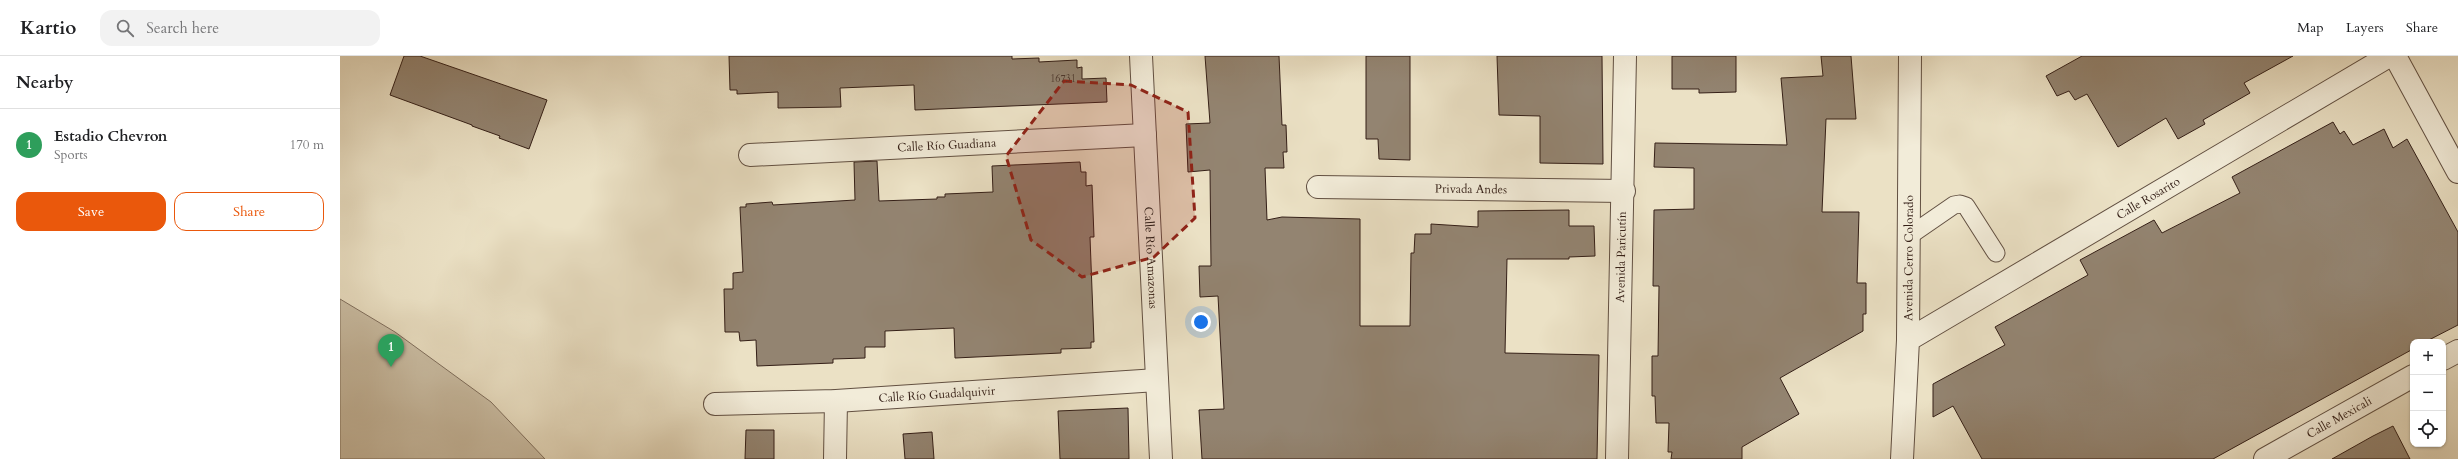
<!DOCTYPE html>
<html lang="en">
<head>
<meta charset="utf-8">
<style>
	:root { --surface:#fff; --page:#f2f2f2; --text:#202124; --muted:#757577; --line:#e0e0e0; --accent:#ea580c }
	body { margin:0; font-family:Cardo,serif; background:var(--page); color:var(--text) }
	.controls { position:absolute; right:12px; bottom:12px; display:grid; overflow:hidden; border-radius:8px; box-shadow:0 1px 3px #0004 }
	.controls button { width:36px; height:36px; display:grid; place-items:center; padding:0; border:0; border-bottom:1px solid var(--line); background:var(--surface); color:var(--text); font:20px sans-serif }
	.you { position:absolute; left:861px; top:266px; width:14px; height:14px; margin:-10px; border:3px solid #fff; border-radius:50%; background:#1a73e8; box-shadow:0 0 0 6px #1a73e833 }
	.badge { display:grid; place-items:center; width:26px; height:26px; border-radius:50%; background:var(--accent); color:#fff; font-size:13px; font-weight:700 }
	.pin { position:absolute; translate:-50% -33px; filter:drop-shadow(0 1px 2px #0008) }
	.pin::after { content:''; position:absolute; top:21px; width:14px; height:12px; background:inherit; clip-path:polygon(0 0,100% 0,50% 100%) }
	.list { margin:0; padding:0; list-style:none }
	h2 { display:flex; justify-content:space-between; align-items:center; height:52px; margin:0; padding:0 16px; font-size:17px }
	h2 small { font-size:13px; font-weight:400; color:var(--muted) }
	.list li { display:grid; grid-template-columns:26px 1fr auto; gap:12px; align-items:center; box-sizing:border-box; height:72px; padding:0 16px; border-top:1px solid var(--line) }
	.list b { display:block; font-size:15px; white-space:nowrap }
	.list p { margin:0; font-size:13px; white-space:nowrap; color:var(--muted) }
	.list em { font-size:13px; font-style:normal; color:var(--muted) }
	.actions { display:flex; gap:8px; padding:12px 16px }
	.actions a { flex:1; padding:9px 0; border:1px solid var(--accent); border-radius:12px; text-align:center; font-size:14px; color:var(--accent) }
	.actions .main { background:var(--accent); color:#fff }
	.icon { flex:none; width:22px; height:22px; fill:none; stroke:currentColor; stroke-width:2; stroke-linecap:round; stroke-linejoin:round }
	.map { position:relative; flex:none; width:2118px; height:403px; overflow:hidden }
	header { display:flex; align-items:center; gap:24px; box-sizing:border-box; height:56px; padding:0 20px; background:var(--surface); border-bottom:1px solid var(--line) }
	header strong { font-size:19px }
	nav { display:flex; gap:22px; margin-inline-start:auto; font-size:14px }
	.search { width:280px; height:36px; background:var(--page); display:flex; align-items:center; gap:10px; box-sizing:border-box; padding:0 14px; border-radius:12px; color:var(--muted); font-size:15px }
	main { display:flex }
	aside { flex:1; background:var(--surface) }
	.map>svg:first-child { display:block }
	.green { fill:#ccc0a7; stroke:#80705f }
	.building { fill:#938471; stroke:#341f17 }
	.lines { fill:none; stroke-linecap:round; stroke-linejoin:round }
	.service-casing { stroke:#625042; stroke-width:19 }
	.minor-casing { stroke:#625042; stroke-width:24 }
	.tertiary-casing { stroke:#625042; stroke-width:24 }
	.service { stroke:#f2ecd9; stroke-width:17 }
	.minor { stroke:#f2ecd9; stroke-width:22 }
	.tertiary { stroke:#f2ecd9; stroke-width:22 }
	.marked { fill:#8f2418; fill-opacity:0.2; stroke:#8f2418; stroke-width:3; stroke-dasharray:8 5; stroke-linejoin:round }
	.labels { text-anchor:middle; stroke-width:3.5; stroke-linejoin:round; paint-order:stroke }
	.number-label { font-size:10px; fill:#4c382e }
	.street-label { font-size:12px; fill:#341f17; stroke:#f2ecd9 }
</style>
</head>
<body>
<header>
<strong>Kartio</strong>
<div class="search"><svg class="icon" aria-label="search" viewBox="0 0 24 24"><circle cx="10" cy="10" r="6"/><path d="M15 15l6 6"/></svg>Search here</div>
<nav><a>Map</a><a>Layers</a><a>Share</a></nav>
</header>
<main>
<aside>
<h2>Nearby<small></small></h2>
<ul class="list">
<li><span class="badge" style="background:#2e9e5b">1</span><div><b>Estadio Chevron</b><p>Sports</p></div><em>170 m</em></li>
</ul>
<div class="actions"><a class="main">Save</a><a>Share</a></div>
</aside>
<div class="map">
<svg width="2118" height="403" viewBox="0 0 2118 403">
	<rect width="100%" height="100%" fill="#ebe1c5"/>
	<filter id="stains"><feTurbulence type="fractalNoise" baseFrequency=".005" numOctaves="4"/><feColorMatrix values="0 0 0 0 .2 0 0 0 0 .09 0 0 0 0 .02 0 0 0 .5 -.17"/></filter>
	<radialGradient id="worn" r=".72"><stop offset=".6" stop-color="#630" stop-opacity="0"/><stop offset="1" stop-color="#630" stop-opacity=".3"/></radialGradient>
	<path class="green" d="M 0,243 L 55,276 L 151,346 L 205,403 L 0,403 Z"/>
	<g class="building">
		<path d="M 64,0 L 80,0 L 207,44 L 189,93 L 159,82 L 160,80 L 132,70 L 132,69 L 50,39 Z"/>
		<path d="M 389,0 L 672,0 L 672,3 L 699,2 L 699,6 L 737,4 L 737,12 L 742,11 L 742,23 L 766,22 L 767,46 L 575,54 L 574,29 L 500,32 L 501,51 L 438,52 L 438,36 L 397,38 L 397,34 L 390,34 Z"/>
		<path d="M 865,0 L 939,0 L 942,69 L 946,69 L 947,96 L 943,96 L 944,112 L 925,112 L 927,164 L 942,161 L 1020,163 L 1020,270 L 1070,270 L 1071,197 L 1074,197 L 1075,178 L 1091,178 L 1091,168 L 1138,171 L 1138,155 L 1229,154 L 1229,170 L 1254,170 L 1255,200 L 1229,201 L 1229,203 L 1167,203 L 1165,297 L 1259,299 L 1257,403 L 862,403 L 859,354 L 884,353 L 878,240 L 860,241 L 859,210 L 871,210 L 870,114 L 848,116 L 846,68 L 870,67 Z"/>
		<path d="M 1026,0 L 1070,0 L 1070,104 L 1039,103 L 1038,83 L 1026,83 Z"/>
		<path d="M 1157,0 L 1262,0 L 1263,108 L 1200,107 L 1200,60 L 1159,59 Z"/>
		<path d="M 1332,0 L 1396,0 L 1396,36 L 1359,37 L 1359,33 L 1332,33 Z"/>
		<path d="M 1481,0 L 1511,0 L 1516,63 L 1486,63 L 1482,156 L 1519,156 L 1517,227 L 1526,227 L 1526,258 L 1523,258 L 1523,275 L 1440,322 L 1459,358 L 1402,391 L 1402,403 L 1331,403 L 1332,396 L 1328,396 L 1329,367 L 1316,367 L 1315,340 L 1312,340 L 1312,300 L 1318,300 L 1319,230 L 1313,230 L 1314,154 L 1354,153 L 1354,112 L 1314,111 L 1315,87 L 1447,89 L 1441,22 L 1483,20 Z"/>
		<path d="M 1742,0 L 1953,0 L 1904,27 L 1910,37 L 1863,64 L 1865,68 L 1838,83 L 1826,62 L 1778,91 L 1747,38 L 1735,44 L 1729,35 L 1717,40 L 1706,20 Z"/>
		<path d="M 1993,66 L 2000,78 L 2004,75 L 2013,89 L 2044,73 L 2053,92 L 2067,83 L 2118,176 L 2118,269 L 2085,286 L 2073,286 L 2073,293 L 1873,403 L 1642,403 L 1613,350 L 1593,361 L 1593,328 L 1665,289 L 1655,271 L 1748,219 L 1740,204 L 1814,164 L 1822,177 L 1900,137 L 1892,121 Z"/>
		<path d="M 537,105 L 539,145 L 597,143 L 597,141 L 605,141 L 605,138 L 653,136 L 652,110 L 740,106 L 741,116 L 746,116 L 746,130 L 752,129 L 754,181 L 750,181 L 754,286 L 751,286 L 751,292 L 721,293 L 721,297 L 615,302 L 614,272 L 545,275 L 545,291 L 525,291 L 525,302 L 493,303 L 493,307 L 417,310 L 416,284 L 400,285 L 399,276 L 385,276 L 384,233 L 393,233 L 393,217 L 403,216 L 400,151 L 406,151 L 406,148 L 432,146 L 433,149 L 515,144 L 514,106 Z"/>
		<path d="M 788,352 L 789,403 L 720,403 L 718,355 Z"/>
		<path d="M 2053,370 L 2070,403 L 1992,403 L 2033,380 Z"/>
		<path d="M 406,374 L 434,374 L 434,403 L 405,403 Z"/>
		<path d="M 592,376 L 594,403 L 565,403 L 563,378 Z"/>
	</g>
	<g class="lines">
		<defs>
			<path id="service" d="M 1569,180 L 1614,149 L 1620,148 L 1626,150 L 1656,197"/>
			<g id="minor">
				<path d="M 2055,0 L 2118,116"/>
				<path id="s1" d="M 410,99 L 805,79"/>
				<path id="s2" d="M 978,131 L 1284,135"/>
				<path id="s3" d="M 1568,284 L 1570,0"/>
				<path d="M 2103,303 L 2118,295"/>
				<path id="s4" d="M 375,348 L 496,345 L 817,324"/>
				<path d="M 495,403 L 496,345"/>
				<path id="s5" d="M 1925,403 L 2073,320"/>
			</g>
			<g id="tertiary">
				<path id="s6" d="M 801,0 L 821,403"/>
				<path id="s7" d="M 1277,403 L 1285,0"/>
				<path id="s8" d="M 1562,403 L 1568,284 L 2049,0"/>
			</g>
		</defs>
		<use href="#service" class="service-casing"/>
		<use href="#minor" class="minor-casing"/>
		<use href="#tertiary" class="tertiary-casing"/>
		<use href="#service" class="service"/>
		<use href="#minor" class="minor"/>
		<use href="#tertiary" class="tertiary"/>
	</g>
	<path class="marked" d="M 724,25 L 791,29 L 848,56 L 855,162 L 814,201 L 742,221 L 691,184 L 666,100 Z"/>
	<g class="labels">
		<g class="number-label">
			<text x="723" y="26">16731</text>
		</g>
		<g class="street-label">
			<text dy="4" stroke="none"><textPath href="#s1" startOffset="197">Calle Río Guadiana</textPath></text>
			<text dy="4" stroke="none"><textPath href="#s2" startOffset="153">Privada Andes</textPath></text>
			<text dy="4" stroke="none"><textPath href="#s8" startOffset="398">Calle Rosarito</textPath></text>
			<text dy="4" stroke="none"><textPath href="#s6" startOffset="202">Calle Río Amazonas</textPath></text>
			<text dy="4" stroke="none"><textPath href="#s7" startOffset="202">Avenida Paricutín</textPath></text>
			<text dy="4" stroke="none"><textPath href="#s3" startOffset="82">Avenida Cerro Colorado</textPath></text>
			<text dy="4" stroke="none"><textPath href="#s4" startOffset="222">Calle Río Guadalquivir</textPath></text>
			<text dy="4" stroke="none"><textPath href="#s5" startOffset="85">Calle Mexicali</textPath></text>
		</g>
	</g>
	<rect width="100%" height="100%" filter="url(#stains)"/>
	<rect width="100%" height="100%" fill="url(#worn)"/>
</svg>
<div class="controls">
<button>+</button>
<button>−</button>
<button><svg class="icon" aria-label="locate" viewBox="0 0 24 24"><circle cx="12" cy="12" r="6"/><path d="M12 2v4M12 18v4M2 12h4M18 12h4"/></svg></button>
</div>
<div class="you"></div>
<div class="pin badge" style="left:51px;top:311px;background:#2e9e5b">1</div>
</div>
</main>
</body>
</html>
